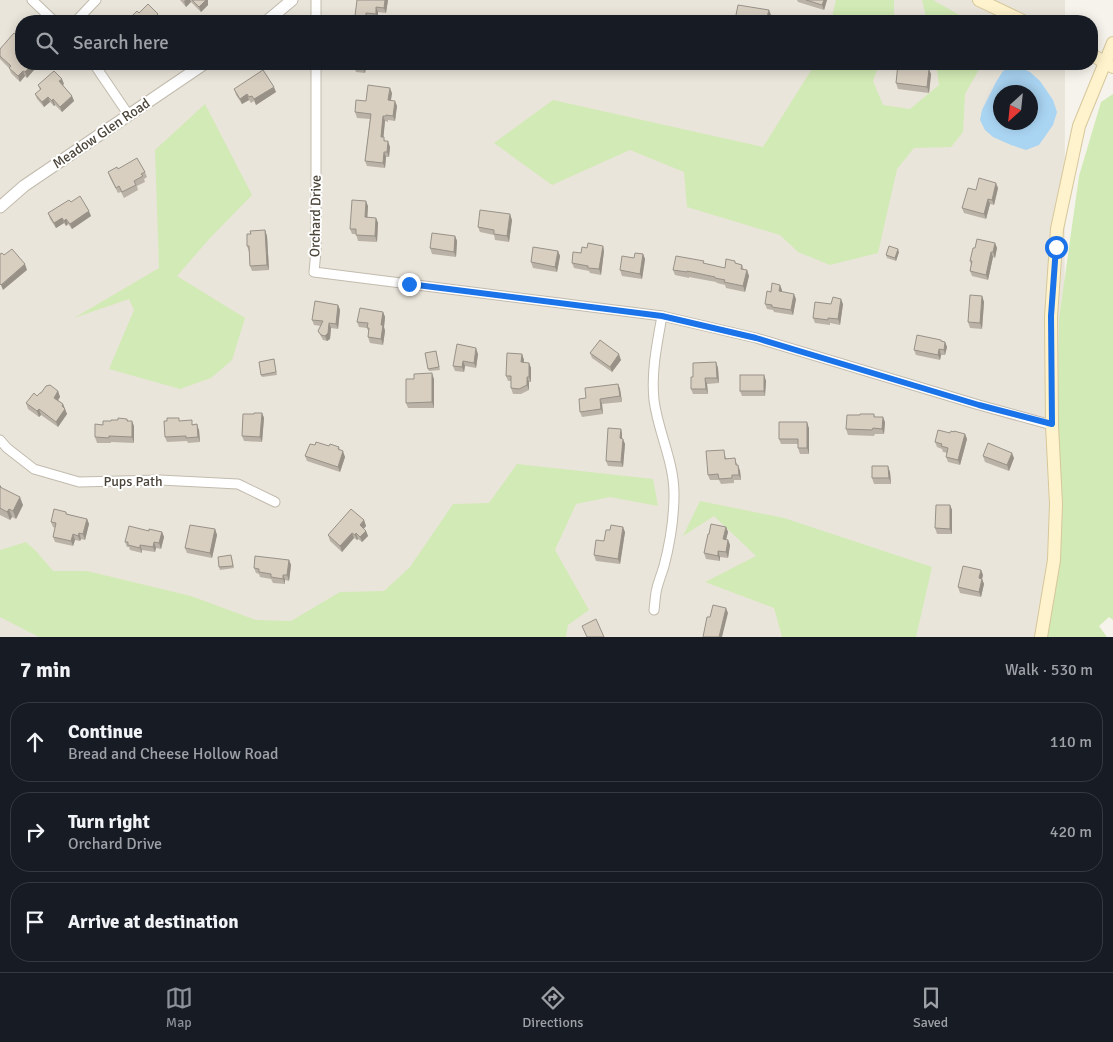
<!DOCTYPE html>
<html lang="en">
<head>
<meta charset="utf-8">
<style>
	:root { --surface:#171b24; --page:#20242c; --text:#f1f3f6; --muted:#9ea1a6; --line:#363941; --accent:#8c9099 }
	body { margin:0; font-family:Signika,sans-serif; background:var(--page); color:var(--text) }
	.compass { position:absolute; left:993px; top:85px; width:45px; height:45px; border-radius:50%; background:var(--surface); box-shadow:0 2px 12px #0003; rotate:207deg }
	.stop { position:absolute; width:15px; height:15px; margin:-11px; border:4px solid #1a73e8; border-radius:50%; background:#fff }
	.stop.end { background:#1a73e8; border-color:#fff; box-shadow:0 1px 5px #0008 }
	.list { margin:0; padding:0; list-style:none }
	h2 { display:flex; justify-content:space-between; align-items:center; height:65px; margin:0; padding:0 20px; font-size:21px }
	h2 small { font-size:16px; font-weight:400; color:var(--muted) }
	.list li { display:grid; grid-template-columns:32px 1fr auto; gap:15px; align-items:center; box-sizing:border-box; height:80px; margin:0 10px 10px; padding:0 10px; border:1px solid var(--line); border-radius:20px }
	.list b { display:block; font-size:19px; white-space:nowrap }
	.list p { margin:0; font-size:16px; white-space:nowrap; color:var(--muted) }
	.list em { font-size:16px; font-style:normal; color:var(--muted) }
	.icon { flex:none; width:28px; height:28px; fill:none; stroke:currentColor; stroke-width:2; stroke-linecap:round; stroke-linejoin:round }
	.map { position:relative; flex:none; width:1113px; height:637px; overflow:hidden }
	.search { position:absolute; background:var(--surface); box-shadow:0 2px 12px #0003; left:15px; right:15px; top:15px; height:55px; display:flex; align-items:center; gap:12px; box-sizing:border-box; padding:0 18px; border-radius:20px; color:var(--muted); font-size:19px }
	.sheet { height:335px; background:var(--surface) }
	nav { display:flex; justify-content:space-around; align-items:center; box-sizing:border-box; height:70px; border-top:1px solid var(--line); background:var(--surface); font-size:14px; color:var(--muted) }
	nav a { display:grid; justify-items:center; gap:2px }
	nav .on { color:var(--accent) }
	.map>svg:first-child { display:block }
	.residential { fill:#eae5da; fill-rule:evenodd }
	.green { fill:#d2eab5 }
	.water { fill:#a9d4f2; fill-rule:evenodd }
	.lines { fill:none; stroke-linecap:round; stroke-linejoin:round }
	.minor-casing { stroke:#c2bbae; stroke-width:11 }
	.tertiary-casing { stroke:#c2bbae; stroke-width:13 }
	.secondary-casing { stroke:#d6c79b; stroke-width:14 }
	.minor { stroke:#fff; stroke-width:9 }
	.tertiary { stroke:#fff; stroke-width:11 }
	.secondary { stroke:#fff3cd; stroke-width:12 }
	.wall { fill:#bab2a6 }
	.shaded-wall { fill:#979187 }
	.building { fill:#d8cfc1; stroke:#979187 }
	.route { stroke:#1a73e8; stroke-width:6 }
	.labels { text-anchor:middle; stroke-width:4; stroke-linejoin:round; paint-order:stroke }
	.street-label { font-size:14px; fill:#4b4439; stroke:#fff }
</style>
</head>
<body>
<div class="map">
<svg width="1113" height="637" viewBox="0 0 1113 637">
	<rect width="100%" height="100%" fill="#f6f3ec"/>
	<path class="residential" d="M 0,0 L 1065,0 L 1065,21 L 21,21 L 21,64 L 1065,64 L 1064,584 L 1051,637 L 0,637 ZM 1000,92 L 1030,92 L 1030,122 L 1000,122 Z"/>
	<g class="green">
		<path d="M 836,0 L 894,0 L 894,21 L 831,21 Z"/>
		<path d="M 922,0 L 933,0 L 970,21 L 927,21 Z"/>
		<path d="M 815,64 L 879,64 L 873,81 L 883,105 L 910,109 L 939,85 L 936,64 L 982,64 L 965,94 L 963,132 L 951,147 L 914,148 L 897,169 L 878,253 L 830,265 L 798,252 L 780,235 L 687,207 L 684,172 L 630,150 L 552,185 L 494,143 L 553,100 L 763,147 Z"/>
		<path d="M 1113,94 L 1113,620 L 1109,617 L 1099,626 L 1107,637 L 1043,637 L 1056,582 L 1059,319 L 1079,176 L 1101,102 Z"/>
		<path d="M 205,104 L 252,195 L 210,238 L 177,276 L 245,318 L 232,360 L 211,378 L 180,389 L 109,369 L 134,310 L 129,299 L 74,318 L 159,268 L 155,150 Z"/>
		<path d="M 517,464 L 653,479 L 658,506 L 610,497 L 576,504 L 555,550 L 589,610 L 568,625 L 566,637 L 39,637 L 0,617 L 0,550 L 26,542 L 36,551 L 53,571 L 87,571 L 191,596 L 256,620 L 291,621 L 340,592 L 384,591 L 410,567 L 453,504 L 489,503 Z"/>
		<path d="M 700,501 L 784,518 L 932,567 L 916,637 L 782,637 L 774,608 L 705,582 L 756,556 L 714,516 L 683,536 Z"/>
	</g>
	<path class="water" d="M 1011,67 L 1019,67 L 1030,72 L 1040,81 L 1053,100 L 1057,112 L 1053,125 L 1039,145 L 1026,150 L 1011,145 L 993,137 L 985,130 L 980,120 L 982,110 L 996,82 L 1003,71 ZM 1000,92 L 1030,92 L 1030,122 L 1000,122 Z"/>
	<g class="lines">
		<defs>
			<g id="minor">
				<path d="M 32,0 L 54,21"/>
				<path d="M 76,21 L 96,0"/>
				<path d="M 316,21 L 316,0"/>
				<path d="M 94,64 L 128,114"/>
				<path d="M 316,64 L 316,251 L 314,272 L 662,316 L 756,338 L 979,405 L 1052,425"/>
				<path d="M 0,440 L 7,448 L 34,469 L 79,482 L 160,480 L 238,484 L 275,502"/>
				<path d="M 654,610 C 655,603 655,595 657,588 C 659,580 662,573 664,566 C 670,543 674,517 674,494 C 674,461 658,432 654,400 C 651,372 657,344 662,316"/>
			</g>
			<g id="tertiary">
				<path d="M 267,21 L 292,0"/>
				<path d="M 0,207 L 24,186 L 204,64"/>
			</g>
			<g id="secondary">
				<path d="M 979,0 L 1023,21"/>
				<path d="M 1092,55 L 1113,67"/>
				<path d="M 1041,637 L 1054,560 L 1056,504 L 1052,425 L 1051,317 L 1057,229 L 1079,126 L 1113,43"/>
			</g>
		</defs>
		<use href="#minor" class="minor-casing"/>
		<use href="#tertiary" class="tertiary-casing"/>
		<use href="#secondary" class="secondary-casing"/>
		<use href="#minor" class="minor"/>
		<use href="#tertiary" class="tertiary"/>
		<use href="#secondary" class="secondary"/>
	</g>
	<g class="wall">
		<path d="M 180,0 L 208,0 L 208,5 L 201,12 L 191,2 L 186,7 Z"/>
		<path d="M 357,0 L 388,0 L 386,13 L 378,12 L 378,20 L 368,18 L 368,21 L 356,21 L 355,16 Z"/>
		<path d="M 797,0 L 827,0 L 824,10 L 798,2 Z"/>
		<path d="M 0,49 L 21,64 L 37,64 L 33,68 L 34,70 L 27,78 L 25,76 L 20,82 L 11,73 L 9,68 L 0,59 Z"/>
		<path d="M 355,64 L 385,64 L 384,69 L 366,67 L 365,73 L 356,72 L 354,67 Z"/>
		<path d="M 922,68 L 931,74 L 929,93 L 898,89 L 896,83 Z"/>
		<path d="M 64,84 L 63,85 L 72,96 L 74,101 L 62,112 L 55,105 L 54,106 L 50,102 L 44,107 L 37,99 L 35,94 L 40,90 L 38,85 Z"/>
		<path d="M 234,89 L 276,92 L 256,105 L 254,101 L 251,103 L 249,100 L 242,104 L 236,95 Z"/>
		<path d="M 392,93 L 391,100 L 397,106 L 395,121 L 388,120 L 388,122 L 385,121 L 383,137 L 385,141 L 390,147 L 389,157 L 386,157 L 385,168 L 367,166 L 365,161 L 370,119 L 357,118 L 355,112 L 366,101 Z"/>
		<path d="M 118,169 L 145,172 L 147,177 L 144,179 L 145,182 L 137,186 L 138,190 L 124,198 L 121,192 L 118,193 L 110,178 L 108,172 Z"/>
		<path d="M 998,188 L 994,205 L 990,204 L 986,219 L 964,213 L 962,208 L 976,190 Z"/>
		<path d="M 71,202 L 91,216 L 72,229 L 68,224 L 66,226 L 64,223 L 56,228 L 50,219 L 48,213 Z"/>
		<path d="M 368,206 L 367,218 L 376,218 L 378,223 L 377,242 L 358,241 L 356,234 L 352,234 L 350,229 Z"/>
		<path d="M 512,220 L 509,242 L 495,240 L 494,235 L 480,232 L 478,227 Z"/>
		<path d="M 265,230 L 267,236 L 269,270 L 252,271 L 250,266 L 249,252 L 247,246 L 251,234 Z"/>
		<path d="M 455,236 L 457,241 L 456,257 L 432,254 L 430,248 Z"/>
		<path d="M 995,243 L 997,248 L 995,258 L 993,257 L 988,280 L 972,276 L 970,271 L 971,265 L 970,261 L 975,248 Z"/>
		<path d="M 603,246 L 604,251 L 601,275 L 590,273 L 589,271 L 574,268 L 572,263 L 581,253 L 587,248 Z"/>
		<path d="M 558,251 L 560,256 L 557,272 L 533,268 L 531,262 Z"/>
		<path d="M 899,252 L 896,261 L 887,258 L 886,255 Z"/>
		<path d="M 643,254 L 645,259 L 642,279 L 622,276 L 620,270 L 634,258 Z"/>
		<path d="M 736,263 L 742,265 L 744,270 L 747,270 L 749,276 L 745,292 L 726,288 L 725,285 L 717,283 L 716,282 L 689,277 L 689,278 L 675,275 L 673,270 L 705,264 L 725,268 Z"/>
		<path d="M 782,290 L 782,292 L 796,299 L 793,315 L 774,312 L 773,310 L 767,309 L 765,304 L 771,292 Z"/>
		<path d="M 982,296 L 984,302 L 982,329 L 970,328 L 968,322 Z"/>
		<path d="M 831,304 L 843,304 L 840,325 L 830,323 L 830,325 L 815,323 L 813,318 Z"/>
		<path d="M 338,305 L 340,310 L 338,329 L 331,328 L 330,339 L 327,341 L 323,340 L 318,331 L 321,326 L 314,325 L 312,320 Z"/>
		<path d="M 383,312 L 385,317 L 384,327 L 385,331 L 383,345 L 370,343 L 368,337 L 369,333 L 367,328 L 359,327 L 357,322 Z"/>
		<path d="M 941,340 L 942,341 L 945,342 L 947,347 L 945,355 L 941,355 L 940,360 L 916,355 L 914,350 Z"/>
		<path d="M 436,351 L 440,370 L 429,371 L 428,369 Z"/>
		<path d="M 590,353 L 621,360 L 612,372 L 592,358 Z"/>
		<path d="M 478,354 L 476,368 L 465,366 L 464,372 L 455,371 L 453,366 Z"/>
		<path d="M 522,354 L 524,360 L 523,363 L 529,363 L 531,368 L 531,382 L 529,382 L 529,390 L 521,394 L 513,394 L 511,388 L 511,381 L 508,381 L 506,376 Z"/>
		<path d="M 274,359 L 277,375 L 262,377 L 261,375 Z"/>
		<path d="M 716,362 L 718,368 L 719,383 L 707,384 L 708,394 L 693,394 L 691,389 Z"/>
		<path d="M 764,375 L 766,381 L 765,396 L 742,396 L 740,391 Z"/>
		<path d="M 434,379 L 434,408 L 408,408 L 406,403 Z"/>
		<path d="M 618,384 L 620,389 L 622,402 L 602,404 L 603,414 L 582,417 L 580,412 L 586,398 Z"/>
		<path d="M 58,391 L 60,397 L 58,400 L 63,404 L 67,414 L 58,427 L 41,415 L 39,417 L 28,409 L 26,403 L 41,393 Z"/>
		<path d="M 262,413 L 264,418 L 262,442 L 244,441 L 242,436 L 254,414 Z"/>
		<path d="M 874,414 L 875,417 L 885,422 L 884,434 L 875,434 L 874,436 L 848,435 L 846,429 L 860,415 Z"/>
		<path d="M 127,419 L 128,421 L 134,426 L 134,443 L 111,442 L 111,443 L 97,443 L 95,437 L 103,425 L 111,421 Z"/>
		<path d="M 180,421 L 194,425 L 199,430 L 200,442 L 188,443 L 187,441 L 167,442 L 165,437 Z"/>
		<path d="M 809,428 L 809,454 L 800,454 L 798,448 L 798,444 L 781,444 L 779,439 Z"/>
		<path d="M 621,429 L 622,434 L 622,439 L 625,444 L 623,467 L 608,466 L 606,461 Z"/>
		<path d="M 950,433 L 965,434 L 967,439 L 960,465 L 948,462 L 946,457 L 947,453 L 943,452 L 942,449 L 937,447 L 935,442 Z"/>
		<path d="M 315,445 L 339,447 L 340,450 L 345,457 L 340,472 L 307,461 L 305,456 Z"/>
		<path d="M 726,456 L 726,458 L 737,463 L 737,465 L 738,465 L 740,471 L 741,480 L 734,480 L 734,483 L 721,484 L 719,480 L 710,480 L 708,475 Z"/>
		<path d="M 983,456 L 1014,458 L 1009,471 L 985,462 Z"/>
		<path d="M 890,472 L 891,484 L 874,484 L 872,478 Z"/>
		<path d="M 0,486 L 1,488 L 23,505 L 16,519 L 12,517 L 10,520 L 0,515 Z"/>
		<path d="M 950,505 L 952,510 L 952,534 L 937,534 L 935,528 Z"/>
		<path d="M 66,512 L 67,514 L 87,519 L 89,524 L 85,540 L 81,539 L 80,541 L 75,540 L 73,546 L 55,542 L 53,537 L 55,528 L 53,527 L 51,522 Z"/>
		<path d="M 364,520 L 366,526 L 363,529 L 366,531 L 368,536 L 362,542 L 358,539 L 357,540 L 354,538 L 342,552 L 330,541 L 328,535 Z"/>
		<path d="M 726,527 L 728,532 L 726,539 L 728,540 L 730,545 L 728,558 L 720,557 L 720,561 L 706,559 L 704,553 L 709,534 Z"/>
		<path d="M 215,529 L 217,535 L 212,558 L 187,553 L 185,548 Z"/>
		<path d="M 610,530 L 625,532 L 620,564 L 596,561 L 594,555 L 604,541 Z"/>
		<path d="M 149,531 L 162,532 L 164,537 L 161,549 L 156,548 L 155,552 L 142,550 L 142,553 L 130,550 L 129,547 L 127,547 L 125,542 Z"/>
		<path d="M 232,558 L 234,568 L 220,570 L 219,567 Z"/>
		<path d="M 289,560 L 291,565 L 289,581 L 285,580 L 285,584 L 273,583 L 271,579 L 260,577 L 259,574 L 256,573 L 254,568 Z"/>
		<path d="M 981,570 L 983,575 L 982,579 L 984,584 L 981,597 L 960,593 L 958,587 Z"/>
	</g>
	<g class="shaded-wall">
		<path d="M 186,0 L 190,0 L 191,2 L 186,7 L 184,1 Z"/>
		<path d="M 206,0 L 208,0 L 208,5 L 201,12 L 199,7 Z"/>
		<path d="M 385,0 L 388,0 L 386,13 L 384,8 Z"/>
		<path d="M 824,0 L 827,0 L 824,10 L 822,5 Z"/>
		<path d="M 376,7 L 378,12 L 378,20 L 376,14 Z"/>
		<path d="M 769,10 L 771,15 L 769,21 L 766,21 Z"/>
		<path d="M 366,13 L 368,18 L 368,21 L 367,21 L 366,18 Z"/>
		<path d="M 30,64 L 37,64 L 33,68 L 34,70 L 27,78 L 25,72 Z"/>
		<path d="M 364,64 L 366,67 L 365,73 L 363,67 Z"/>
		<path d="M 929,69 L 931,74 L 929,93 L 927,87 Z"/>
		<path d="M 23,71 L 25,76 L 20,82 L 18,76 Z"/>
		<path d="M 62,79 L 64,84 L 61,86 L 59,81 Z"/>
		<path d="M 274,87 L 276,92 L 256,105 L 254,99 Z"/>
		<path d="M 390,88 L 392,93 L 390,105 L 388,100 Z"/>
		<path d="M 247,94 L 249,100 L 242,104 L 240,99 Z"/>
		<path d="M 72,96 L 74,101 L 62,112 L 60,107 Z"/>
		<path d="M 48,97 L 50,102 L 44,107 L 42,102 Z"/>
		<path d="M 53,99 L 55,105 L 54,106 L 52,101 Z"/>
		<path d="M 395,101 L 397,106 L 395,121 L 393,116 Z"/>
		<path d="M 383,116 L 385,121 L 383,142 L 381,137 Z"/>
		<path d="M 388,141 L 390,147 L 389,157 L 387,152 Z"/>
		<path d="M 384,152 L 386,157 L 385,168 L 383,163 Z"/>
		<path d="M 996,183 L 998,188 L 994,205 L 992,200 Z"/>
		<path d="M 988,199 L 990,204 L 986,219 L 984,214 Z"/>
		<path d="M 366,201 L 368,206 L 367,223 L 365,217 Z"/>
		<path d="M 89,211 L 91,216 L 72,229 L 70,224 Z"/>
		<path d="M 510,214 L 512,220 L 509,242 L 507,236 Z"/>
		<path d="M 62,218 L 64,223 L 56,228 L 54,223 Z"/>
		<path d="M 376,218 L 378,223 L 377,242 L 375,236 Z"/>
		<path d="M 66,219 L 68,224 L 66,226 L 64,221 Z"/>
		<path d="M 265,230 L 267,236 L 269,270 L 267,265 Z"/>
		<path d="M 455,236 L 457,241 L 456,257 L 454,252 Z"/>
		<path d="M 995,243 L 997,248 L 995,258 L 993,252 Z"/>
		<path d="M 603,246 L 604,251 L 601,275 L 599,269 Z"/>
		<path d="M 898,249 L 899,252 L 896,261 L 895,258 Z"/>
		<path d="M 558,251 L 560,256 L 557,272 L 555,267 Z"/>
		<path d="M 991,252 L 993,257 L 988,280 L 986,275 Z"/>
		<path d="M 643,254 L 645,259 L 642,279 L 640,274 Z"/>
		<path d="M 25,264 L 27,270 L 3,290 L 1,285 Z"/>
		<path d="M 747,270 L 749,276 L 745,292 L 743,286 Z"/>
		<path d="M 780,285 L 782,290 L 781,297 L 779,291 Z"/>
		<path d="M 794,294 L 796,299 L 793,315 L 791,310 Z"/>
		<path d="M 982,296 L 984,302 L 982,329 L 980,323 Z"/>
		<path d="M 841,299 L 843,304 L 840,325 L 838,319 Z"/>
		<path d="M 338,305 L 340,310 L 338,329 L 336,324 Z"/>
		<path d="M 383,312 L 385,317 L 384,327 L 385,331 L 383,345 L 381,339 L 381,325 Z"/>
		<path d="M 329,323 L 331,328 L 330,339 L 327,341 L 325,336 Z"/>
		<path d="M 945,342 L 947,347 L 945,355 L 944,350 Z"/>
		<path d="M 476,348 L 478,354 L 476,368 L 474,363 Z"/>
		<path d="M 939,349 L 941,355 L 940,360 L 938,355 Z"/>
		<path d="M 522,354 L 524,360 L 523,368 L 521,362 Z"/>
		<path d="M 619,354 L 621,360 L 612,372 L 610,367 Z"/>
		<path d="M 463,361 L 465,366 L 464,372 L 462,367 Z"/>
		<path d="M 716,362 L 718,368 L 719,383 L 717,378 Z"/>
		<path d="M 529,363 L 531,368 L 531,382 L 529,377 Z"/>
		<path d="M 432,373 L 434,379 L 434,408 L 432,402 Z"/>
		<path d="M 764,375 L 766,381 L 765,396 L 764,391 Z"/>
		<path d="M 527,377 L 529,382 L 529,390 L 527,385 Z"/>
		<path d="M 705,378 L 707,384 L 708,394 L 706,389 Z"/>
		<path d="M 618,384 L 620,389 L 622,402 L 620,396 Z"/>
		<path d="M 58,391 L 60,397 L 56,403 L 54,398 Z"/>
		<path d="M 600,399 L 602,404 L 603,414 L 601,409 Z"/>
		<path d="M 63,404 L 67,414 L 58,427 L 56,422 Z"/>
		<path d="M 39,409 L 41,415 L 39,417 L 37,411 Z"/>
		<path d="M 262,413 L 264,418 L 262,442 L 260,437 Z"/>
		<path d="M 883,417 L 885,422 L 884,434 L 882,429 Z"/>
		<path d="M 132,421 L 134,426 L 134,443 L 132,437 Z"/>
		<path d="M 807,422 L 809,428 L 809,454 L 807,448 Z"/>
		<path d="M 197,424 L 199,430 L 200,442 L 198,437 Z"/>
		<path d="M 621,429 L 622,434 L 622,444 L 620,438 Z"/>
		<path d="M 965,434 L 967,439 L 960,465 L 958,460 Z"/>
		<path d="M 623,439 L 625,444 L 623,467 L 621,462 Z"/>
		<path d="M 343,451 L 345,457 L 340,472 L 338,467 Z"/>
		<path d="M 1012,453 L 1014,458 L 1009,471 L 1007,465 Z"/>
		<path d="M 738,465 L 740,471 L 741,480 L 739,475 Z"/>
		<path d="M 888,466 L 890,472 L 891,484 L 889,478 Z"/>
		<path d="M 20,497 L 23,505 L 16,519 L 13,511 Z"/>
		<path d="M 950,505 L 952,510 L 952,534 L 950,529 Z"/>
		<path d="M 9,509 L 12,517 L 10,520 L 7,512 Z"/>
		<path d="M 87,519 L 89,524 L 85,540 L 83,534 Z"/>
		<path d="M 364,520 L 366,526 L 362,531 L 360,525 Z"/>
		<path d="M 623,527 L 625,532 L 620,564 L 618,559 Z"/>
		<path d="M 726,527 L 728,532 L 725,544 L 723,539 Z"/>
		<path d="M 215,529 L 217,535 L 212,558 L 210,553 Z"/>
		<path d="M 366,531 L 368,536 L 362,542 L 360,537 Z"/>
		<path d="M 162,532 L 164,537 L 161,549 L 159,543 Z"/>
		<path d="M 79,533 L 81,539 L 80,541 L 78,536 Z"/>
		<path d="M 352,533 L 354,538 L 342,552 L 340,546 Z"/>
		<path d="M 356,533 L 358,539 L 357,540 L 355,535 Z"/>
		<path d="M 73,534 L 75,540 L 73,546 L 71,541 Z"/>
		<path d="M 728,540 L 730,545 L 728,558 L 726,552 Z"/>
		<path d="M 154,542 L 156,548 L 155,552 L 153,547 Z"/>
		<path d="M 140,545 L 142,550 L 142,553 L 140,548 Z"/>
		<path d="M 718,551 L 720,557 L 720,561 L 718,556 Z"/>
		<path d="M 289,560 L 291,565 L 289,581 L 287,575 Z"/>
		<path d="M 981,570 L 983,575 L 982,579 L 984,584 L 981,597 L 979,592 L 979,578 Z"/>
		<path d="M 283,575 L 285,580 L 285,584 L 283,579 Z"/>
		<path d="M 726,608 L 728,613 L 722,637 L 719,637 Z"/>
	</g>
	<g class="building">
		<path d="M 192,0 L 206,0 L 199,7 Z"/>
		<path d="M 357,0 L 385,0 L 384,8 L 376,7 L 376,14 L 366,13 L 366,18 L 355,16 Z"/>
		<path d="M 806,0 L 824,0 L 822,5 Z"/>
		<path d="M 148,4 L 158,14 L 156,16 L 162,21 L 122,21 L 126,17 L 129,19 L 137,11 L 139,13 Z"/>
		<path d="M 738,5 L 769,10 L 766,21 L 744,21 L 735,20 Z"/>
		<path d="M 14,33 L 21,39 L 21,42 L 20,43 L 21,44 L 21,64 L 31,64 L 32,65 L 25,72 L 23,71 L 18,76 L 9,68 L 11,66 L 0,56 L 0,49 Z"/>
		<path d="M 355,64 L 364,64 L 363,67 L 354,67 Z"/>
		<path d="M 898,64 L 907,64 L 921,66 L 921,68 L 929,69 L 927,87 L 896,83 Z"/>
		<path d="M 263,70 L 274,87 L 254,99 L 252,96 L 249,97 L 247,94 L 240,99 L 234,89 Z"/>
		<path d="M 54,71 L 62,79 L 59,81 L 72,96 L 60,107 L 53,99 L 52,101 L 48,97 L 42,102 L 35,94 L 41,89 L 38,85 Z"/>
		<path d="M 368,85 L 390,88 L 388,100 L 395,101 L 393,116 L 386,115 L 386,116 L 383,116 L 381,137 L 384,137 L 384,141 L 388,141 L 387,152 L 384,152 L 383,163 L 365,161 L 371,114 L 355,112 L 356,100 L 366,101 Z"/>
		<path d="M 137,158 L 145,172 L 141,174 L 143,176 L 134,181 L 136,185 L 122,192 L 119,186 L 116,188 L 108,172 L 117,167 L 118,169 Z"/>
		<path d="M 979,178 L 996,183 L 992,200 L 988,199 L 984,214 L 962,208 L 968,188 L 976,190 Z"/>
		<path d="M 80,196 L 89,211 L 70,224 L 66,219 L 64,221 L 62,218 L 54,223 L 48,213 L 69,200 L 71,202 Z"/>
		<path d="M 352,200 L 366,201 L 365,217 L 376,218 L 375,236 L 356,235 L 356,229 L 350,229 Z"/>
		<path d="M 480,210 L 510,214 L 507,236 L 494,234 L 494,230 L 478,227 Z"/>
		<path d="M 265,230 L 267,265 L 250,266 L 249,246 L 247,246 L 247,234 L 251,234 L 250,231 Z"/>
		<path d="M 432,233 L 455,236 L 454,252 L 430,248 Z"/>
		<path d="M 977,239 L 995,243 L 993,252 L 991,252 L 986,275 L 970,271 L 972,261 L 970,261 L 973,248 L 975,248 Z"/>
		<path d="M 588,243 L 603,246 L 599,269 L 588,268 L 588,266 L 572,263 L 573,252 L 581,253 L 582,247 L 587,248 Z"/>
		<path d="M 889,246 L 898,249 L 895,258 L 886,255 Z"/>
		<path d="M 533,247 L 558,251 L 555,267 L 531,262 Z"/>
		<path d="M 12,249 L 25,264 L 1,285 L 0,284 L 0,254 L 2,253 L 4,255 Z"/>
		<path d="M 635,253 L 643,254 L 640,274 L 620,270 L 622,256 L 634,258 Z"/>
		<path d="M 676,256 L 704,261 L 703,263 L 725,268 L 726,259 L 735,261 L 735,263 L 742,265 L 741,269 L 747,270 L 743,286 L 724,282 L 725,280 L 715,278 L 715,277 L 687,271 L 687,272 L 673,270 Z"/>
		<path d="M 772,283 L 780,285 L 779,291 L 794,294 L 791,310 L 772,307 L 772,305 L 765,304 L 767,291 L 771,292 Z"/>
		<path d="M 970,295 L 982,296 L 980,323 L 968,322 Z"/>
		<path d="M 833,297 L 841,299 L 838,319 L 828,318 L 828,320 L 813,318 L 815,302 L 831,304 Z"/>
		<path d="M 315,301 L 338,305 L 336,324 L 329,323 L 328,333 L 325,336 L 321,335 L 318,331 L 323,321 L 312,320 Z"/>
		<path d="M 360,308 L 383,312 L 381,325 L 383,325 L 381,339 L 368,337 L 369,328 L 367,328 L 368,323 L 357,322 Z"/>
		<path d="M 917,335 L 941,340 L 941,341 L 945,342 L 944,350 L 939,349 L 938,355 L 914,350 Z"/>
		<path d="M 600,340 L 619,354 L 610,367 L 590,353 Z"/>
		<path d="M 457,344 L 476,348 L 474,363 L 463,361 L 462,367 L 453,366 Z"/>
		<path d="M 436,351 L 439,367 L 428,369 L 425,353 Z"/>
		<path d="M 507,353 L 522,354 L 521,362 L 529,363 L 529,377 L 527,377 L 527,385 L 519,389 L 511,388 L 511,376 L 506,376 Z"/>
		<path d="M 274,359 L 276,372 L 261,375 L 259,362 Z"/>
		<path d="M 716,362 L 717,378 L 705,378 L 706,389 L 691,389 L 691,377 L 693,377 L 693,363 Z"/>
		<path d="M 432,373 L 432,402 L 406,403 L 406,379 L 414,379 L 414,374 Z"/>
		<rect x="740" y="375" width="24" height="16"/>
		<path d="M 618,384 L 620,396 L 600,399 L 601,409 L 580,412 L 579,399 L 586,398 L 585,388 Z"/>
		<path d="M 50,385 L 58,391 L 54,398 L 63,404 L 62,406 L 65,409 L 56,422 L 39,409 L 37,411 L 26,403 L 34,393 L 37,396 L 40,393 L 41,393 L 46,386 Z"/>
		<path d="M 254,413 L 262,413 L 260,437 L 242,436 L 243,414 L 254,414 Z"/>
		<path d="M 860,414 L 874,414 L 874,417 L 883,417 L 882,429 L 873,428 L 872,430 L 846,429 L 847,415 L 860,415 Z"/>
		<path d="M 118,418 L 127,419 L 127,421 L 132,421 L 132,437 L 109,436 L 109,438 L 95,437 L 95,424 L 103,425 L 103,421 L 111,421 L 111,420 L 118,420 Z"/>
		<path d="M 167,418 L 179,418 L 179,421 L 192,420 L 192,425 L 197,424 L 198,437 L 186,438 L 186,436 L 165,437 L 164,421 L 167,421 Z"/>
		<path d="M 779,422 L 807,422 L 807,448 L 798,448 L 798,439 L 779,439 Z"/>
		<path d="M 608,428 L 621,429 L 620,438 L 623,439 L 621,462 L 606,461 Z"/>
		<path d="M 938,430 L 950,433 L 951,431 L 954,432 L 954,431 L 965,434 L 958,460 L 946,457 L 948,448 L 941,446 L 942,444 L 935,442 Z"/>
		<path d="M 316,442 L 329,446 L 330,444 L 339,447 L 338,449 L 343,451 L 338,467 L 305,456 L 310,444 L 315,445 Z"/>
		<path d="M 988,443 L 1012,453 L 1007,465 L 983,456 Z"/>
		<path d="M 724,450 L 725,459 L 735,458 L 736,465 L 738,465 L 739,475 L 732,475 L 732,478 L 719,479 L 718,474 L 708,475 L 706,451 Z"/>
		<path d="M 872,466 L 888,466 L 889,478 L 872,478 Z"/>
		<path d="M 0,486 L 1,486 L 0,487 L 20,497 L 13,511 L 9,509 L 7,512 L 0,508 Z"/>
		<path d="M 936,505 L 950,505 L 950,529 L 935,528 Z"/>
		<path d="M 54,509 L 66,512 L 66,514 L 87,519 L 83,534 L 79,533 L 78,536 L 73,534 L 71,541 L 53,537 L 56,523 L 51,522 Z"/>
		<path d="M 351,509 L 364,520 L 360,525 L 366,531 L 360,537 L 356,533 L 355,535 L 352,533 L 340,546 L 328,535 Z"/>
		<path d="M 711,524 L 726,527 L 723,539 L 728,540 L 726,552 L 718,551 L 718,556 L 704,553 L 708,534 L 709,534 Z"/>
		<path d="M 190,525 L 215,529 L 210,553 L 185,548 Z"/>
		<path d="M 611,525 L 623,527 L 618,559 L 594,555 L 596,540 L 604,541 L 606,530 L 610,530 Z"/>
		<path d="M 129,526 L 149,531 L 149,529 L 162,532 L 159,543 L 154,542 L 153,547 L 140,545 L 140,548 L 128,545 L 128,542 L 125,542 Z"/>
		<path d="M 231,555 L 233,566 L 219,567 L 218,557 Z"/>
		<path d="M 255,556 L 289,560 L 287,575 L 283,575 L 283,579 L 271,577 L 271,574 L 259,572 L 259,569 L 254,568 Z"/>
		<path d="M 963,566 L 981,570 L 979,578 L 982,579 L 979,592 L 958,587 Z"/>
		<path d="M 713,605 L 726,608 L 719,637 L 703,637 L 707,617 L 710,617 Z"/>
		<path d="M 596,619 L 604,637 L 587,637 L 582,626 Z"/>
	</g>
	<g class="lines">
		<path class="route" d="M 409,284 L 662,316 L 756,338 L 979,405 L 1052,424 L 1051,316 L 1056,247"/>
	</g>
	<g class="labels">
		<g class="street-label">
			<text transform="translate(101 133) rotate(-34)" y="5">Meadow Glen Road</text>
			<text transform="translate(315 216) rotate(-89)" y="5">Orchard Drive</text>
			<text x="133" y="486">Pups Path</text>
		</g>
	</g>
</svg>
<svg class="compass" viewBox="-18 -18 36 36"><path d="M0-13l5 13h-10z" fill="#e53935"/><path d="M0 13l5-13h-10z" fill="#9ea1a6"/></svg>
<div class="stop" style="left:1056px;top:247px"></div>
<div class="stop end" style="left:409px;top:284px"></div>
<div class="search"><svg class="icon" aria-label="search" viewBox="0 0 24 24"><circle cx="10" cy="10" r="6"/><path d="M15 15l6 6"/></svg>Search here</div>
</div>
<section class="sheet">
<h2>7 min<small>Walk · 530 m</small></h2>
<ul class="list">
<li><svg class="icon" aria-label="ahead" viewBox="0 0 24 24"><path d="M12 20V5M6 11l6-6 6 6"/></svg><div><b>Continue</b><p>Bread and Cheese Hollow Road</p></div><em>110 m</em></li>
<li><svg class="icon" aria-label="right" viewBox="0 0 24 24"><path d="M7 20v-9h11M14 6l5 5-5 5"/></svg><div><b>Turn right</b><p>Orchard Drive</p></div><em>420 m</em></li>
<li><svg class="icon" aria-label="arrive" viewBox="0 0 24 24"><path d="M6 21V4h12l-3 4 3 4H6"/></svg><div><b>Arrive at destination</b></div></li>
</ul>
</section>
<nav>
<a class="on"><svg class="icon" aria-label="map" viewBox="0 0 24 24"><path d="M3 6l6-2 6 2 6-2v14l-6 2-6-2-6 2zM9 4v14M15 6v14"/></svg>Map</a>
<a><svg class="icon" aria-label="directions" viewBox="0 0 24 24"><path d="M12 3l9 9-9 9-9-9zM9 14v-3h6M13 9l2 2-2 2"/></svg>Directions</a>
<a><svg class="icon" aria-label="saved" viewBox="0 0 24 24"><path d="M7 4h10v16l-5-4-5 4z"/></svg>Saved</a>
</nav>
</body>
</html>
